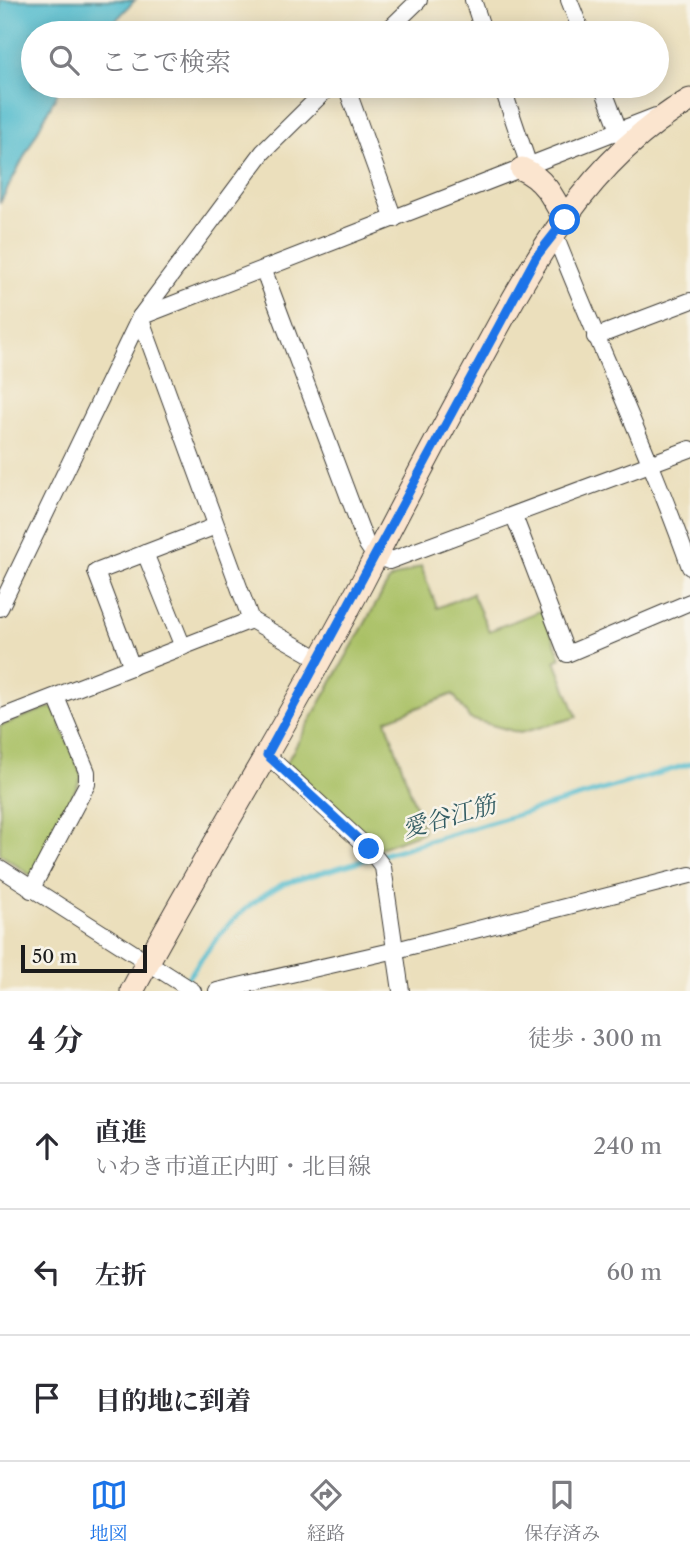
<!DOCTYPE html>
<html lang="ja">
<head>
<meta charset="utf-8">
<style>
	:root { --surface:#fff; --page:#f7f7f7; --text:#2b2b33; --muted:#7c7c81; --line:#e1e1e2; --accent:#1a73e8 }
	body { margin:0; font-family:"Libre Caslon Text","Noto Serif JP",serif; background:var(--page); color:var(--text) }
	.scale { position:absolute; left:21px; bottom:18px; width:126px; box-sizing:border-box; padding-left:7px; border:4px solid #1c1c1c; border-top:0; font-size:19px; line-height:24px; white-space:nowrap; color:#1c1c1c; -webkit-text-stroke:5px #f7f3e8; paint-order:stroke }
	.stop { position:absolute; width:21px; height:21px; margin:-16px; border:5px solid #1a73e8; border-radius:50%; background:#fff }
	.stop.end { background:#1a73e8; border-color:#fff; box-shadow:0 2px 7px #0008 }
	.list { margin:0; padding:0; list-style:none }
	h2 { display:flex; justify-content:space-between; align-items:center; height:91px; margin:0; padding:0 28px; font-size:30px }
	h2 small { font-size:23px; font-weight:400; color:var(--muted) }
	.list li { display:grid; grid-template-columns:46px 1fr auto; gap:21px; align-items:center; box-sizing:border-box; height:126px; padding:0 28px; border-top:2px solid var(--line) }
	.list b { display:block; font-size:26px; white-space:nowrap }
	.list p { margin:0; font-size:23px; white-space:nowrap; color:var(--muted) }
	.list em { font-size:23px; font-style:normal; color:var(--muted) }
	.icon { flex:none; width:38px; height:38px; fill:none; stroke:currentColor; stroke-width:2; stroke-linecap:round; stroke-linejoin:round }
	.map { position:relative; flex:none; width:690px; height:991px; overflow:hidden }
	.search { position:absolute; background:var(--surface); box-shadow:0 4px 18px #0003; left:21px; right:21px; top:21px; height:77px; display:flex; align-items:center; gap:18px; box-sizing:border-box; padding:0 24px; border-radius:38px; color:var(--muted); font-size:26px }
	.sheet { height:469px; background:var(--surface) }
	nav { display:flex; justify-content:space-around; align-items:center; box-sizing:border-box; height:98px; border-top:2px solid var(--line); background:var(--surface); font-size:19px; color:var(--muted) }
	nav a { display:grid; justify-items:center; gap:4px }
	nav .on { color:var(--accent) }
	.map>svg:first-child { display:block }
	.green { fill:#aac166; stroke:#636e41; stroke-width:2 }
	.water { fill:#52bcce; stroke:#376c75; stroke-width:2 }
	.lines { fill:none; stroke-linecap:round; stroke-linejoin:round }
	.stream { stroke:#52bcce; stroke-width:5 }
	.street-casing { stroke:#3b3934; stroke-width:18 }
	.secondary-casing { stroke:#3b3934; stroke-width:25 }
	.street { stroke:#fff; stroke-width:16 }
	.secondary { stroke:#fbe5cf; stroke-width:23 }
	.route { stroke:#1a73e8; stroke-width:9 }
	.labels { text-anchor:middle; stroke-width:5; stroke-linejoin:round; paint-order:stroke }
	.water-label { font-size:24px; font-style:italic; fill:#325c63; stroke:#f7f3e8 }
</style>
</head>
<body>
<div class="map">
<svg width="690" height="991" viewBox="0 0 690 991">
	<rect width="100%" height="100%" fill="#f7f3e8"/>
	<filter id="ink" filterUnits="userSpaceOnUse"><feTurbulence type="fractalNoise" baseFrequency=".0143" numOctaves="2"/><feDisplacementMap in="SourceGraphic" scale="14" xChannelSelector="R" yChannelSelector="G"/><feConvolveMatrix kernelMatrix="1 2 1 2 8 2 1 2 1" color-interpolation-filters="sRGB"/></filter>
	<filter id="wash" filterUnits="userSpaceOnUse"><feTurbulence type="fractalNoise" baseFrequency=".00686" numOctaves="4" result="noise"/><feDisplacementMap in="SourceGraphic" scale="28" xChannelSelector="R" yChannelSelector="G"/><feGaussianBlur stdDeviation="1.57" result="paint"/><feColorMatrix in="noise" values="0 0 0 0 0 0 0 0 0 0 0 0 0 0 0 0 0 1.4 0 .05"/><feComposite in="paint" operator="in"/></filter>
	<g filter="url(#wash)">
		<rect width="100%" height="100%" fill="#ebdfbc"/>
		<g class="green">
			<path d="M 421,566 L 437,608 L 472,593 L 489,631 L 542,610 L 561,658 L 555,661 L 577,717 L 520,733 L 470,719 L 453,694 L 386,720 L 424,832 L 377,849 L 284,767 L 390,579 Z"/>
			<path d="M 47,708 L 54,708 L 82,776 L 33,877 L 0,854 L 0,726 Z"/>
		</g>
		<path class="water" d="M 0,0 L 135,0 L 104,33 L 33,33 L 33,86 L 61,86 L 0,203 Z"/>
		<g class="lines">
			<path class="stream" d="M 184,983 C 215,939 235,909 283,884 L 690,764"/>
		</g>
	</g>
	<g filter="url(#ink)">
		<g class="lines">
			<defs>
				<g id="street">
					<path d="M 473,0 L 484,33"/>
					<path d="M 569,0 L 582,33"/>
					<path d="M 385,33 L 419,0"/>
					<path d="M 346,86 L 394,219"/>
					<path d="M 502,86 L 529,166"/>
					<path d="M 602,86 L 622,138"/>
					<path d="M 554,233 C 598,345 650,454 690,567"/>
					<path d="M 264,271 L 366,543 L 374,555 L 389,561 L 690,449"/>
					<path d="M 595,337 L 690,301"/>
					<path d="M 514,516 L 567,654 L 690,602"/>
					<path d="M 145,553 L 183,647"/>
					<path d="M 0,608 L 140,317 L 263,152 L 330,86"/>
					<path d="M 251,620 L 140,317 L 656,116"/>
					<path d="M 132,667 L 96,572 L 216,526"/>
					<path d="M 0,718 L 251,620 L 319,659"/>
					<path d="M 267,755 L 369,849 L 383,867 L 401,991"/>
					<path d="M 0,868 L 193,991"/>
					<path d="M 31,890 L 87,784 L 87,772 L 56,697"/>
					<path d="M 217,991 L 396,950 L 690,875"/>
				</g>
				<g id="secondary">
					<path d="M 522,169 C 545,179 554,199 565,220"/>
					<path d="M 132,991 C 206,854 289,721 362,583 C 397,515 432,448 469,380 C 524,278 584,160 690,100"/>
				</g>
			</defs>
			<use href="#street" class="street-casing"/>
			<use href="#secondary" class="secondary-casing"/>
			<use href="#street" class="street"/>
			<use href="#secondary" class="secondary"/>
		</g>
	</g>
	<g class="lines" filter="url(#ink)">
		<path class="route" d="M 369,849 L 267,755 L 536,257 L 565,220"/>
	</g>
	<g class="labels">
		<g class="water-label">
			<text transform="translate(449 817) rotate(-16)" y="8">愛谷江筋</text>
		</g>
	</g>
</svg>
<div class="scale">50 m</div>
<div class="stop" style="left:565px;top:220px"></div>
<div class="stop end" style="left:369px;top:849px"></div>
<div class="search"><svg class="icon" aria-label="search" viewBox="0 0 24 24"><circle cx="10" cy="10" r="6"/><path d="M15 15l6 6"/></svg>ここで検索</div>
</div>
<section class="sheet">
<h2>4 分<small>徒歩 · 300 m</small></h2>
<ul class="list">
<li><svg class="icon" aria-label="ahead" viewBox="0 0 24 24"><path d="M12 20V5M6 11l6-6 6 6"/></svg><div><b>直進</b><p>いわき市道正内町・北目線</p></div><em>240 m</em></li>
<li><svg class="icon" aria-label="left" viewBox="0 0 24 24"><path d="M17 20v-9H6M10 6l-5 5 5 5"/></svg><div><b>左折</b></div><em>60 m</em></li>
<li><svg class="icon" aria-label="arrive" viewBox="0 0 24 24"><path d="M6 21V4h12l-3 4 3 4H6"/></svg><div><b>目的地に到着</b></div></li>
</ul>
</section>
<nav>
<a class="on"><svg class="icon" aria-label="map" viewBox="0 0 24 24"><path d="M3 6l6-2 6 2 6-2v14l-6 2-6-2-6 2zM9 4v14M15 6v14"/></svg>地図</a>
<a><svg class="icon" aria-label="directions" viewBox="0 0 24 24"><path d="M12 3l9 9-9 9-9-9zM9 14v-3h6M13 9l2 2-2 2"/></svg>経路</a>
<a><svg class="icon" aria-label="saved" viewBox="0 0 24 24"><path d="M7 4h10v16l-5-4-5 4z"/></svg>保存済み</a>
</nav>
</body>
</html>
